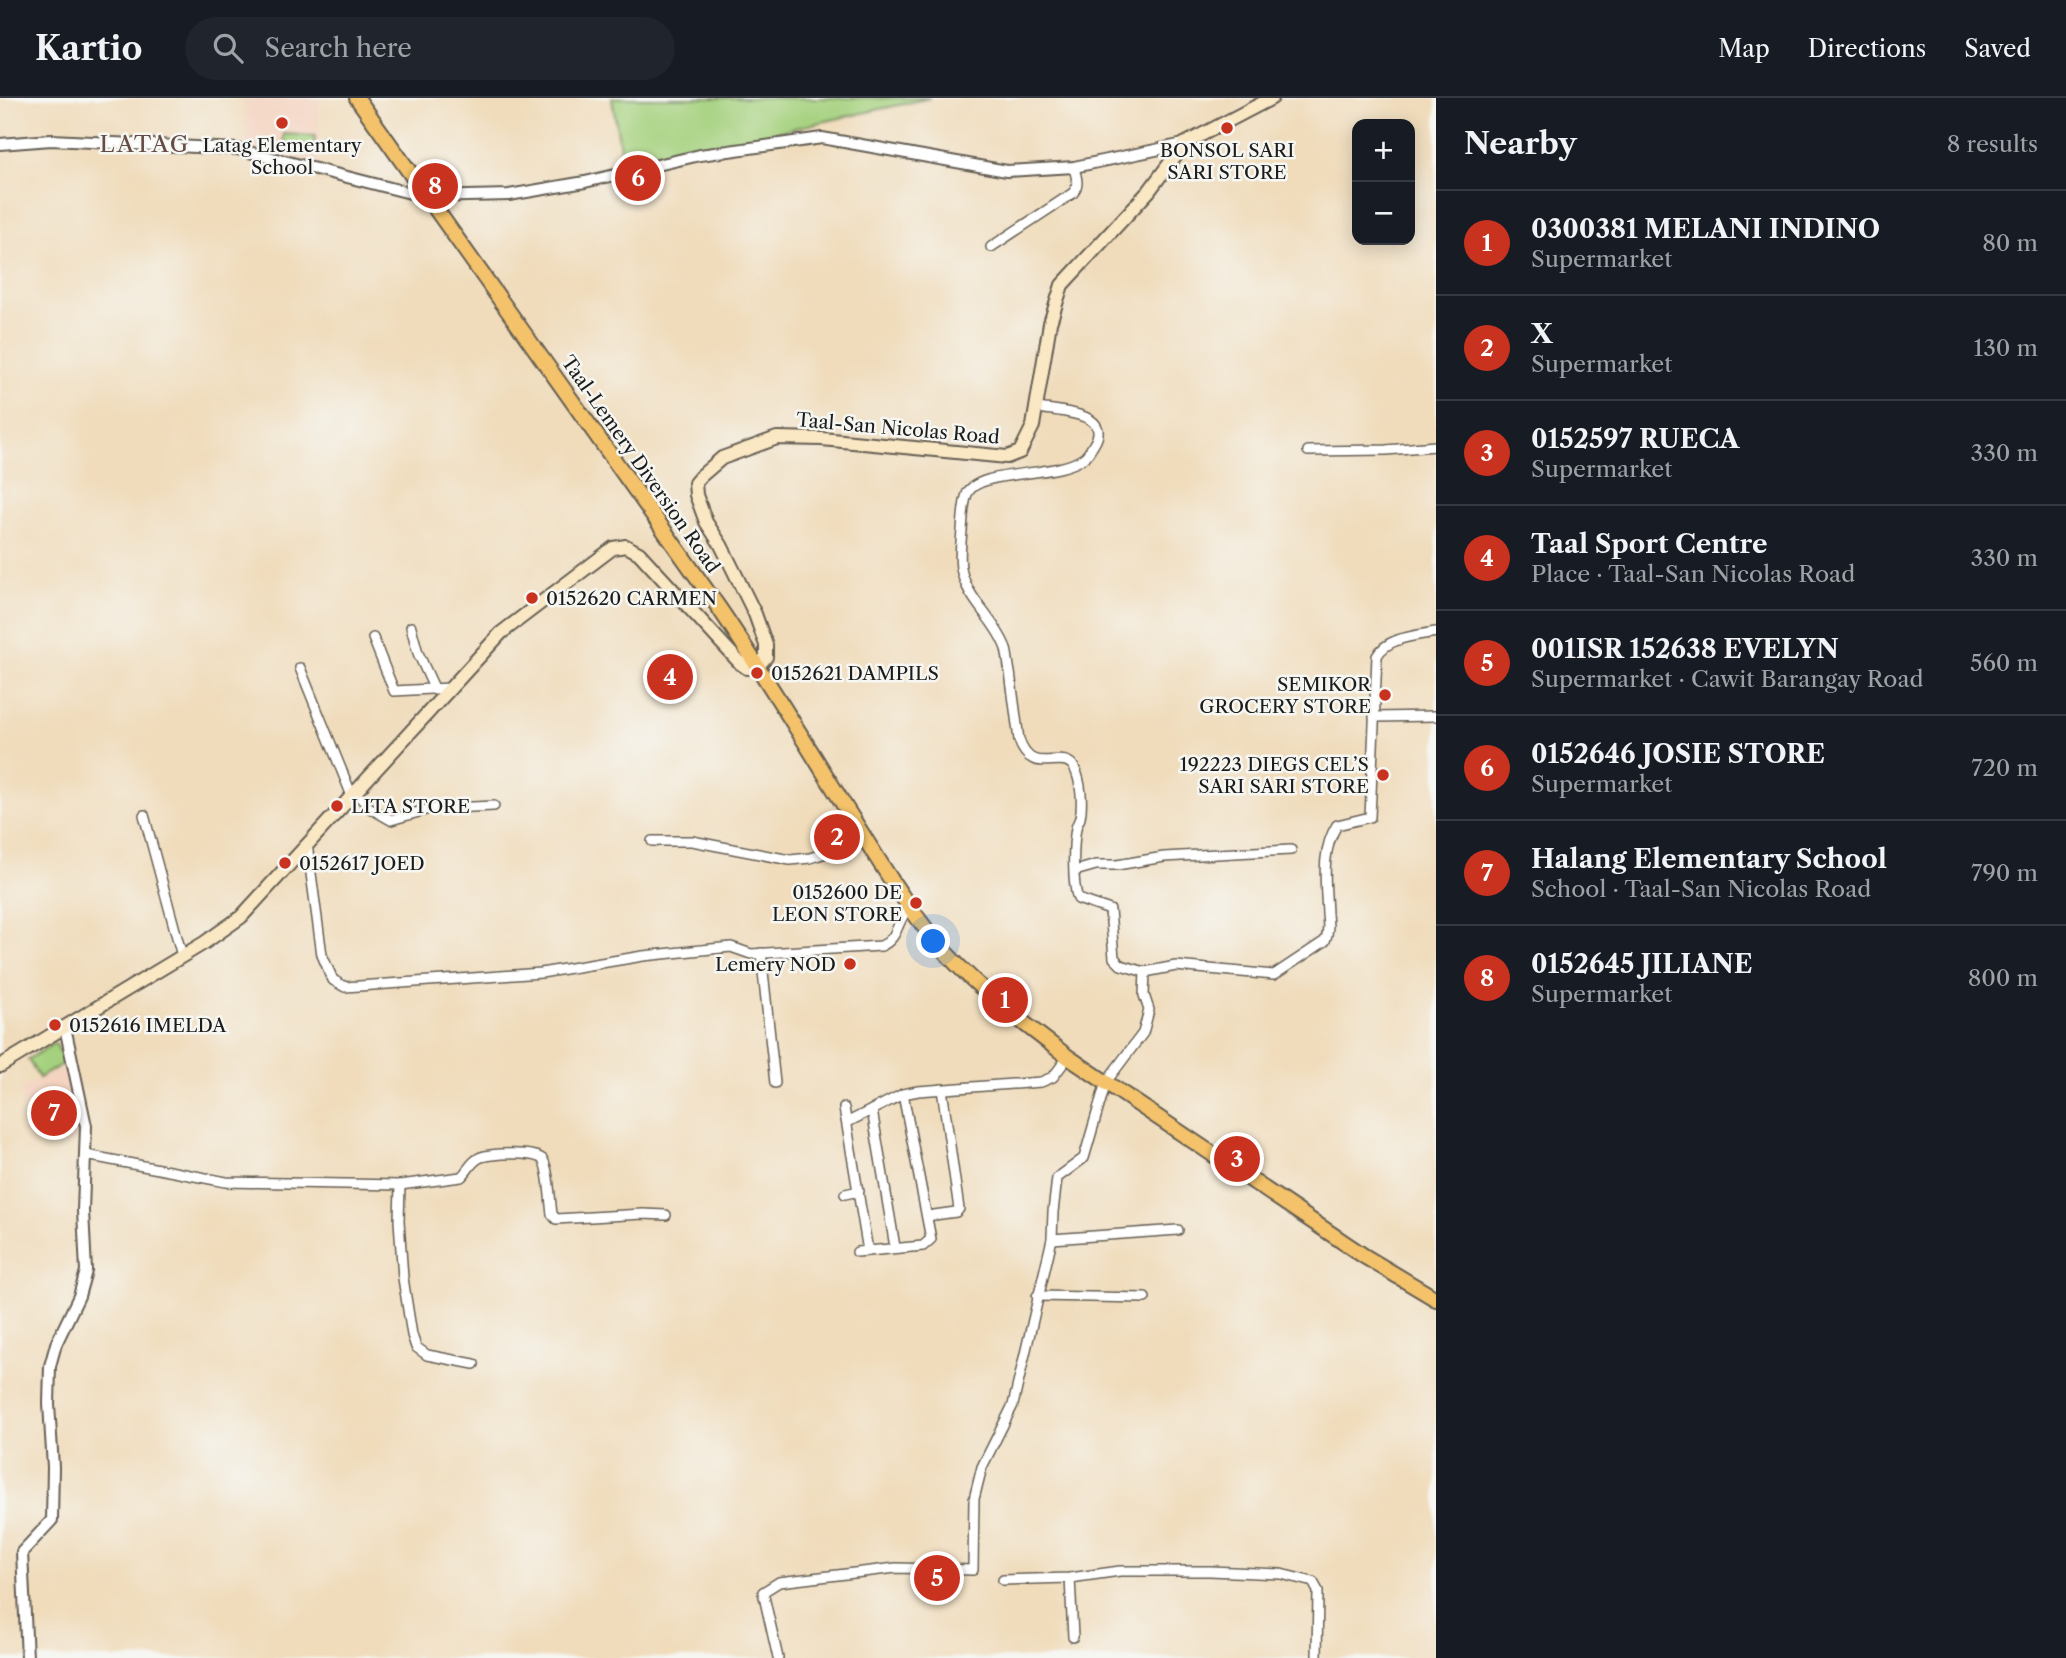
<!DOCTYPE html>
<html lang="en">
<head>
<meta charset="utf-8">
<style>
	:root { --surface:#171b24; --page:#20242c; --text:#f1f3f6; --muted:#9ea1a6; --line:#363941; --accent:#c8321e }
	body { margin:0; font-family:"Libre Caslon Text",serif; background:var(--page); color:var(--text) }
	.controls { position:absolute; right:21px; top:21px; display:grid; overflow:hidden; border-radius:14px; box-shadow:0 4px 18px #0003 }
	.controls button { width:63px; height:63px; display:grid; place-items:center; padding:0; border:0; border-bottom:2px solid var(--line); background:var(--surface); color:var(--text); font:35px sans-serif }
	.you { position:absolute; left:934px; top:844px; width:24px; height:24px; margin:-18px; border:5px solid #fff; border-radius:50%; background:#1a73e8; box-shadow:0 0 0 10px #1a73e833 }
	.badge { display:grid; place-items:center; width:46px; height:46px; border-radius:50%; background:var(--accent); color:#fff; font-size:23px; font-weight:700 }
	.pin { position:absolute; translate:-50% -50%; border:4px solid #fff; box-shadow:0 2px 7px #0006 }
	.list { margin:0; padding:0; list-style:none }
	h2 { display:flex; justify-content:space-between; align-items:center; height:91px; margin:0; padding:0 28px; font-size:30px }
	h2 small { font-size:23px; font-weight:400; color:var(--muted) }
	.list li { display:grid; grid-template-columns:46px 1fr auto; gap:21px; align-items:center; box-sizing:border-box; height:105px; padding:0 28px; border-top:2px solid var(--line) }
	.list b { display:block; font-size:26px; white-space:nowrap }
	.list p { margin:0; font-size:23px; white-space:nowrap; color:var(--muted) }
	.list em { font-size:23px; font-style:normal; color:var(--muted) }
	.icon { flex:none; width:38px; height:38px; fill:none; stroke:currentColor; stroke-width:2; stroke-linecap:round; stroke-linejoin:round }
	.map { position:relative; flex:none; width:1436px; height:1560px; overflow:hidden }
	header { display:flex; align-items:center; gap:42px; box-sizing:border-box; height:98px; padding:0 35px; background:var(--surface); border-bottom:2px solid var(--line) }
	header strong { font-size:33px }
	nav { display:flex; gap:38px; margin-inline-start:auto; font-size:24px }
	.search { width:490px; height:63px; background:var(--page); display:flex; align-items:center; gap:18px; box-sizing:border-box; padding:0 24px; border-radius:38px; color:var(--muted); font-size:26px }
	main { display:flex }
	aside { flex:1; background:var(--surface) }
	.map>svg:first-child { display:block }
	.built { fill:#f4d3c0 }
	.green { fill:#a5d17e; stroke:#60764d; stroke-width:2 }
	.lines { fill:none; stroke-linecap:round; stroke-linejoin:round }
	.minor-casing { stroke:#665f54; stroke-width:12 }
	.tertiary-casing { stroke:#665f54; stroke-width:14 }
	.secondary-casing { stroke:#665f54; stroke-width:16 }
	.primary-casing { stroke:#665f54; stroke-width:18 }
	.minor { stroke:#fff; stroke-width:9 }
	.tertiary { stroke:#fff; stroke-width:10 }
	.secondary { stroke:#fae7c3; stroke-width:12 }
	.primary { stroke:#f3c26a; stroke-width:14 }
	.poi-dot { fill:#c8321e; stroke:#f6f6f2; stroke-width:2.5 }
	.labels { text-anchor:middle; stroke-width:5; stroke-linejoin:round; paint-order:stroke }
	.poi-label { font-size:19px; fill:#1c1c1c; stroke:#f6f6f2; text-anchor:start }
	.street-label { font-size:19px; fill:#1c1c1c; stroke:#f6f6f2 }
	.quarter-label { font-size:23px; letter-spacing:2px; fill:#654c47; stroke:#f6f6f2 }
</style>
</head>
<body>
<header>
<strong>Kartio</strong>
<div class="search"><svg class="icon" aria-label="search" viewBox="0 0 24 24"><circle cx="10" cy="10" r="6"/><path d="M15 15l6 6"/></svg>Search here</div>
<nav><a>Map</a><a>Directions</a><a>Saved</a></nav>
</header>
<main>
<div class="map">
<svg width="1436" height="1560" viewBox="0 0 1436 1560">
	<rect width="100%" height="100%" fill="#f6f6f2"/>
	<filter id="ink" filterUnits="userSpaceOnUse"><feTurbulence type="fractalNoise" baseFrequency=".0143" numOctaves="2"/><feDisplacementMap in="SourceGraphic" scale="14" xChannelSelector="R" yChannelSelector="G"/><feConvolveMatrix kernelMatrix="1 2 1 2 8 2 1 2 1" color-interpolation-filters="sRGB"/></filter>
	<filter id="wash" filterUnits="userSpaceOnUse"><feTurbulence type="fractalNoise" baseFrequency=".00686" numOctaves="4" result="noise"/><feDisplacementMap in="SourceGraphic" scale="28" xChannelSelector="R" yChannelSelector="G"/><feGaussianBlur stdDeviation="1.57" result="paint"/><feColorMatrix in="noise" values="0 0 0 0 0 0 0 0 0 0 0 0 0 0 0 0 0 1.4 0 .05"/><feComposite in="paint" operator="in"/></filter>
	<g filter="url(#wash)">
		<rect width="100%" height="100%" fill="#f0dcbb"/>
		<g class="built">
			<path d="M 244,0 L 319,0 L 318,66 L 247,49 Z"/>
			<path d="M 73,965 L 87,1041 L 29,1040 L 21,990 Z"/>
		</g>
		<g class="green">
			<path d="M 612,0 L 930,0 L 623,68 Z"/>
			<path d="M 284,36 L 315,38 L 314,54 L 284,52 Z"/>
			<path d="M 55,945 L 66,964 L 39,980 L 28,961 Z"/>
		</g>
	</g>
	<g filter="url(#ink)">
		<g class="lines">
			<defs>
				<g id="minor">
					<path d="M 991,149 L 1073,95 C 1080,87 1076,79 1074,69"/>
					<path d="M 1036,310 C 1055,313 1114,314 1094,346 C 1091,351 1089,355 1085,359 C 1059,381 978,370 967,396 C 963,407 963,421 962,433 C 961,445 959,458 961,470 C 966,501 994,520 1005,548 C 1008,555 1008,566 1010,574 C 1013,597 1016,619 1019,642 C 1032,682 1063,648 1075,671 C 1081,684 1083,705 1080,720 C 1079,723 1077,726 1076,730 C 1073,747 1072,785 1078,801 L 1110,812 L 1114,860 L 1121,867 L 1145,874"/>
					<path d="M 1308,353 L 1386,352 L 1436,348"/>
					<path d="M 411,529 L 418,555 L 435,592"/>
					<path d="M 373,540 L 394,593 L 450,590"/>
					<path d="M 300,570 L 352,698"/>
					<path d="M 1374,619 L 1436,618"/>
					<path d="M 355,694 L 370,710 L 391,722 L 429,711 L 494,708"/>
					<path d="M 144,717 L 182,858"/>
					<path d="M 652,743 L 692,743 L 790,762 L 810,760 L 866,742"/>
					<path d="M 307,746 L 322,857 L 333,882 L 345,889 L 541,875 L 643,858 L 731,849 L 751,856 L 881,848 C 900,840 896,821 910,809"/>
					<path d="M 1075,773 L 1096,767 L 1117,767 L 1164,759 L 1291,752"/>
					<path d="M 761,855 L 775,985"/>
					<path d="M 844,1010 L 868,1153"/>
					<path d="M 872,1012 L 895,1149"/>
					<path d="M 848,1024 L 903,996 L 918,993 L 1041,984 L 1053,979 L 1068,959"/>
					<path d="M 86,1057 L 226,1084 L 400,1087 L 399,1123 L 403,1180 L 412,1237 L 416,1249 L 427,1257 L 474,1266"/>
					<path d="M 400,1087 L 461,1079 C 468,1073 470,1065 479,1060 C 488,1055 536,1053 543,1062 C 549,1071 550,1103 552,1116 L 556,1121 L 643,1116 L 666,1117"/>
					<path d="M 845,1096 L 859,1093"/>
					<path d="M 927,1118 L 956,1114 L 959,1111 L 942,991"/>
					<path d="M 1052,1141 L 1178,1132"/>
					<path d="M 857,1154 L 923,1148 L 931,1141 L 903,996"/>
					<path d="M 1037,1198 L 1145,1200"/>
					<path d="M 1070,1480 L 1073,1539"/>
					<path d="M 1003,1482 L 1070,1480 L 1120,1473 L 1210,1473 L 1281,1476 L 1313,1484 L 1318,1493 L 1317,1560"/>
					<path d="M 778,1560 L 763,1494 L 779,1484 L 896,1470 L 973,1472 L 974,1401 L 982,1369 L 1013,1307 L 1052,1141 L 1053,1114 L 1057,1080 L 1084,1060 L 1106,984 L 1143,935 L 1149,912 L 1144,897 L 1145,874 L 1176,868 L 1274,877 L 1325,843 C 1329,834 1328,826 1327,816 C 1326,786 1320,754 1337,727 L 1370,719 L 1377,558 C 1387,539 1416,538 1436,534"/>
				</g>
				<g id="tertiary">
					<path d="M 0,46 L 51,42 L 237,51 L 426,99 L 509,97 L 585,84 L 700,57 L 822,40 L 1007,73 L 1074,69 L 1184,46"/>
					<path d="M 27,1560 L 22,1454 L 52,1422 L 53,1369 L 49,1306 L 50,1268 L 56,1246 L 79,1198 L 86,1173 L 83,1113 L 86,1028 L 65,929"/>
				</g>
				<path id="secondary" d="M 0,968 L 204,845 L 241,819 L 501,535 L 613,450 L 626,448 L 639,455 L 740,565 L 747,570 L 758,568 L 766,559 L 766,547 L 755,516 L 721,447 L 706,424 L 696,397 L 695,385 L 701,378 L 722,360 L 777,340 L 822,341 L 1007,359 L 1020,354 L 1033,328 L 1050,225 L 1062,187 L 1149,93 L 1184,46 L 1272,0"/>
				<path id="primary" d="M 357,0 L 719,510 C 764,576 805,644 847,712 C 878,761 908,813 947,856 C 983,895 1026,927 1068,959 L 1364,1158 L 1436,1201"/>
			</defs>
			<use href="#minor" class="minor-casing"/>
			<use href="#tertiary" class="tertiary-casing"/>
			<use href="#secondary" class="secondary-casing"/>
			<use href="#primary" class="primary-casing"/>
			<use href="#minor" class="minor"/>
			<use href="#tertiary" class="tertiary"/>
			<use href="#secondary" class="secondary"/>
			<use href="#primary" class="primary"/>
		</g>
	</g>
	<g class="poi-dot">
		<circle cx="282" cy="25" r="7"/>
		<circle cx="1227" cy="30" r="7"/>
		<circle cx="532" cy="500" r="7"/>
		<circle cx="757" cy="575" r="7"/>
		<circle cx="1385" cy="597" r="7"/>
		<circle cx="1383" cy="677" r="7"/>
		<circle cx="337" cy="708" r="7"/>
		<circle cx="285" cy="765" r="7"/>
		<circle cx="916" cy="805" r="7"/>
		<circle cx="850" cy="866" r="7"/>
		<circle cx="55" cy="927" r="7"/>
	</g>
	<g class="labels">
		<g class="poi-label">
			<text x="282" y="54" text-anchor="middle">Latag Elementary<tspan x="282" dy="22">School</tspan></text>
			<text x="1227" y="59" text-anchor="middle">BONSOL SARI<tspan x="1227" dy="22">SARI STORE</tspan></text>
			<text x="546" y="507">0152620 CARMEN</text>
			<text x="771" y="582">0152621 DAMPILS</text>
			<text x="1371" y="593" text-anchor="end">SEMIKOR<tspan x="1371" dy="22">GROCERY STORE</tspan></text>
			<text x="1369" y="673" text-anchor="end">192223 DIEGS CEL’S<tspan x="1369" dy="22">SARI SARI STORE</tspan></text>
			<text x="351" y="715">LITA STORE</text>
			<text x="299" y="772">0152617 JOED</text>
			<text x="902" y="801" text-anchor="end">0152600 DE<tspan x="902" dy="22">LEON STORE</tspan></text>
			<text x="836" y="873" text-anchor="end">Lemery NOD</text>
			<text x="69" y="934">0152616 IMELDA</text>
		</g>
		<g class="street-label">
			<text transform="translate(898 330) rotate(5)" y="7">Taal-San Nicolas Road</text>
			<text transform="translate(641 366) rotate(55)" y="7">Taal-Lemery Diversion Road</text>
		</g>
		<g class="quarter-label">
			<text x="145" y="54">LATAG</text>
		</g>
	</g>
</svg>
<div class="controls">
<button>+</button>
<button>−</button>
</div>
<div class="you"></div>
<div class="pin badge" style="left:1005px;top:902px">1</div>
<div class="pin badge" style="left:837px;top:739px">2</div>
<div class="pin badge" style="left:1237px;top:1061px">3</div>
<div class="pin badge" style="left:670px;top:579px">4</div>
<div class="pin badge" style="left:937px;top:1480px">5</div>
<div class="pin badge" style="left:638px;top:80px">6</div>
<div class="pin badge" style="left:54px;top:1015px">7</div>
<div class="pin badge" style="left:435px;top:88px">8</div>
</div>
<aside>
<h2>Nearby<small>8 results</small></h2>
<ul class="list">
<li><span class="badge">1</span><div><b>0300381 MELANI INDINO</b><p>Supermarket</p></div><em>80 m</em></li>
<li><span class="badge">2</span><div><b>X</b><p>Supermarket</p></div><em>130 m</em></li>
<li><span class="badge">3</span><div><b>0152597 RUECA</b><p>Supermarket</p></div><em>330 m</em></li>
<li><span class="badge">4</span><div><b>Taal Sport Centre</b><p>Place · Taal-San Nicolas Road</p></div><em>330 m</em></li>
<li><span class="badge">5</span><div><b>001ISR 152638 EVELYN</b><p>Supermarket · Cawit Barangay Road</p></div><em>560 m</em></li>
<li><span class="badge">6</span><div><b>0152646 JOSIE STORE</b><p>Supermarket</p></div><em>720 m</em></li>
<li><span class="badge">7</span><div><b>Halang Elementary School</b><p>School · Taal-San Nicolas Road</p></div><em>790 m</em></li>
<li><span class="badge">8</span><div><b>0152645 JILIANE</b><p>Supermarket</p></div><em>800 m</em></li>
</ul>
</aside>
</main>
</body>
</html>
